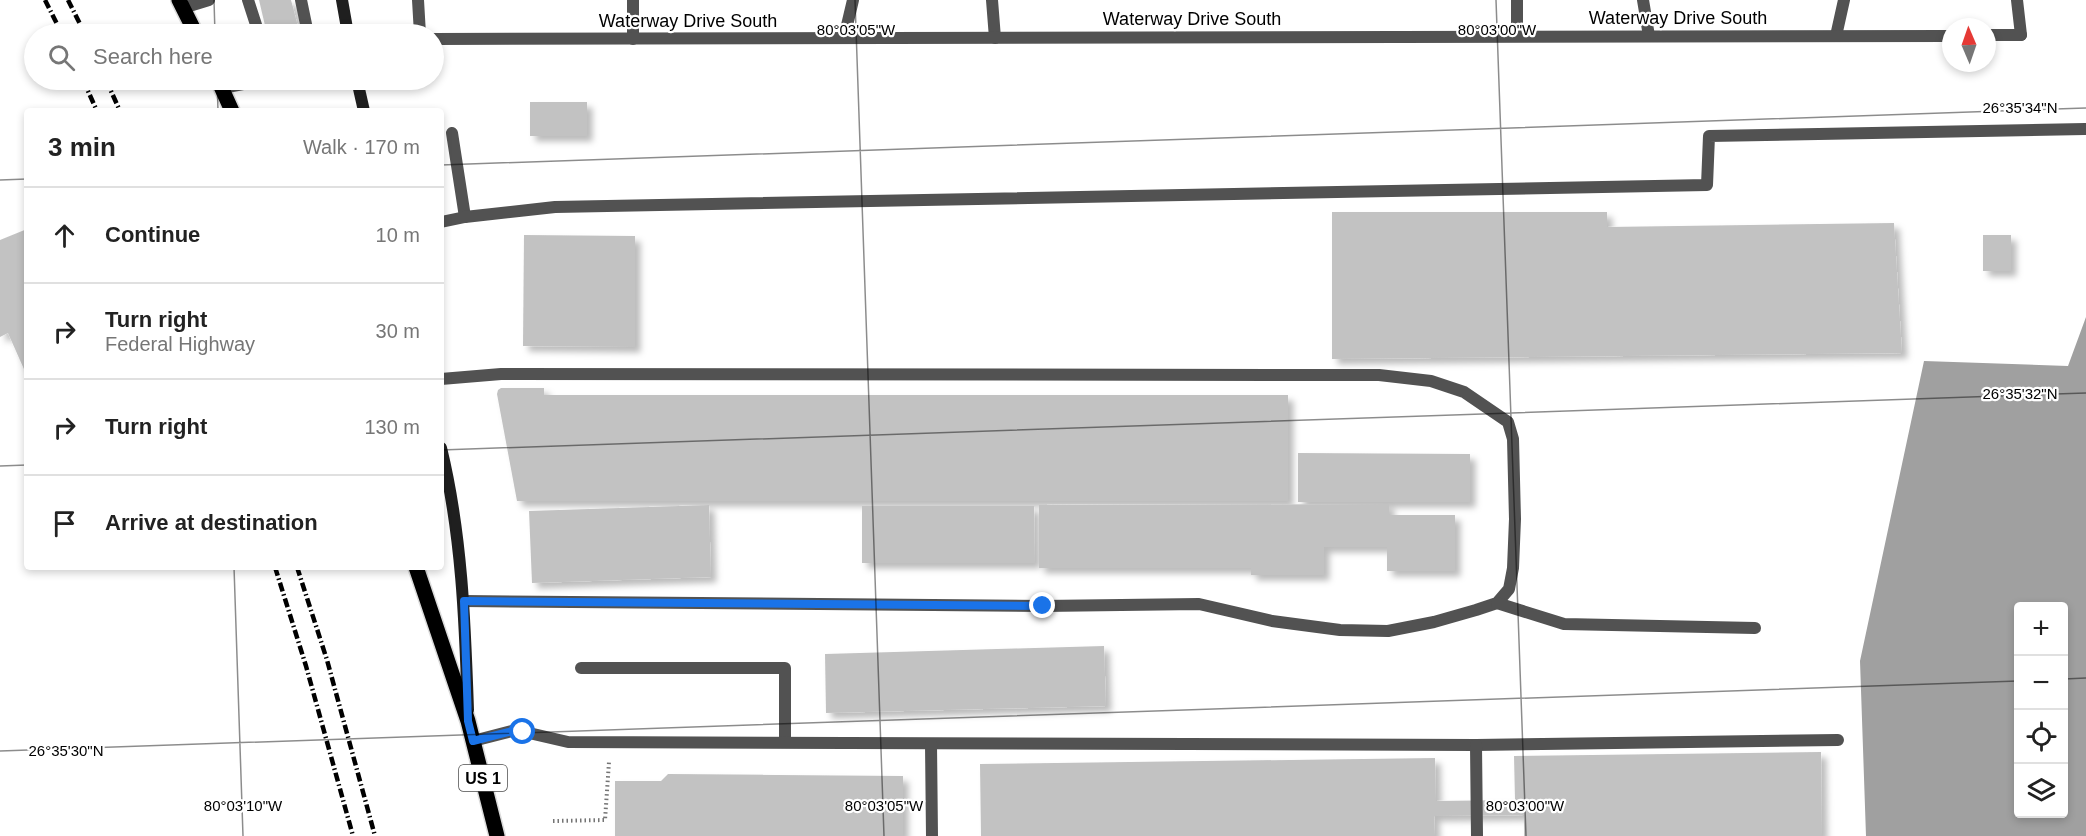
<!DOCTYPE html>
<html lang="en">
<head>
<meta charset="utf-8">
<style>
	:root { --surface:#fff; --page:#f6f6f6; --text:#222; --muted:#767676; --line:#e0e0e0 }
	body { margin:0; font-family:Arial,sans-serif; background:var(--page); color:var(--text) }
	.controls { position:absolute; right:18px; bottom:18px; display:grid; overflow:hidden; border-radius:6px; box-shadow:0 3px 9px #0003 }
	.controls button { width:54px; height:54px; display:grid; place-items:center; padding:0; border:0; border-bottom:2px solid var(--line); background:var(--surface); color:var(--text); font:30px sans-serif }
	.compass { position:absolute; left:1942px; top:18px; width:54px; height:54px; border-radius:50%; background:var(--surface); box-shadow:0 3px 9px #0003; rotate:358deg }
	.stop { position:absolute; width:18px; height:18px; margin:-14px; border:4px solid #1a73e8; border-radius:50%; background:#fff }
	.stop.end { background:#1a73e8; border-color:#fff; box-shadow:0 2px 6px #0008 }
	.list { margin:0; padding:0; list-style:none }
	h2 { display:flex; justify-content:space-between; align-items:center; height:78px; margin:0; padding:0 24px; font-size:26px }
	h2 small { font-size:20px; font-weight:400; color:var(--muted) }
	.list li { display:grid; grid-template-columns:39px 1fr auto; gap:18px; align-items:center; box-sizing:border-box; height:96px; padding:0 24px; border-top:2px solid var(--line) }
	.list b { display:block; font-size:22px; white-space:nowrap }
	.list p { margin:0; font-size:20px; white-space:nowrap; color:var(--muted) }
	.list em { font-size:20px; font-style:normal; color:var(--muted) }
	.icon { flex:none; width:33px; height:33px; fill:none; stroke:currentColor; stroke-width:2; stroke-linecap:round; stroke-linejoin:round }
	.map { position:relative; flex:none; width:2086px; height:836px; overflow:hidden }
	.search { position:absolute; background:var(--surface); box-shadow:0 3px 9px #0003; left:24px; top:24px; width:420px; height:66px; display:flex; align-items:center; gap:15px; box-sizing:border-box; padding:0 21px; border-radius:33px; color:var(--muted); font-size:22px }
	.panel { position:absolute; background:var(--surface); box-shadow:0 3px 9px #0003; left:24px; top:108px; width:420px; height:462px; border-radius:6px }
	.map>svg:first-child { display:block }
	.water { fill:#a0a0a0; fill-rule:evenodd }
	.building { fill:#c2c2c2; filter:url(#shadow) }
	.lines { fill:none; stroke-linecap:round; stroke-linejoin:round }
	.primary-casing { stroke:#dbdbdb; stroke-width:18 }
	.path { stroke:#747474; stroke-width:4; stroke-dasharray:1.5 3; stroke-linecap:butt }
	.lane { stroke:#525252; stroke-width:12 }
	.street { stroke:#525252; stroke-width:12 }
	.secondary { stroke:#1f1f1f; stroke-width:12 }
	.primary { stroke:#000; stroke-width:15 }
	.rail { stroke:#000; stroke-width:4.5; stroke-dasharray:9 3 1.5 3; stroke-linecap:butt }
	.route { stroke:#1a73e8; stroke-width:8 }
	.ticks { fill:none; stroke:#000; stroke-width:1.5; stroke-opacity:0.45 }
	.labels { text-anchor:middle; stroke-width:4.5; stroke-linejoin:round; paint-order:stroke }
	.shield { fill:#fff; stroke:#4c4c4c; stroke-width:1.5 }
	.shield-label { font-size:16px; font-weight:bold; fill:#000 }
	.street-label { font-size:18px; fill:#000; stroke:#fff }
	.ticks-label { font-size:15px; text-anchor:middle; fill:#000; stroke:#fff; stroke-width:4.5; stroke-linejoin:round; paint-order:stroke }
</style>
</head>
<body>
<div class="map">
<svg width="2086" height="836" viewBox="0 0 2086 836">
	<defs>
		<filter id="shadow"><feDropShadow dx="5.5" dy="5.5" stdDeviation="3" flood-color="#0004"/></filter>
	</defs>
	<rect width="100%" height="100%" fill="#fff"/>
	<path class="water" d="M 2086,317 L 2086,836 L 1866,836 L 1860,661 L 1924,361 L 2068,366 ZM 2018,606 L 2064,606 L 2064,814 L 2018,814 Z"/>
	<g class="building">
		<path d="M 259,0 L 291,0 L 300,34 L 267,34 Z"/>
		<rect x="530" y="102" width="57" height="34"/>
		<path d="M 1332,212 L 1607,212 L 1607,227 L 1894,223 L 1902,353 L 1332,359 Z"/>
		<path d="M 27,229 L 27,376 L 8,333 L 0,337 L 0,240 Z"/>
		<path d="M 524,235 L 635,236 L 635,347 L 523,346 Z"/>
		<rect x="1983" y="235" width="28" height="36"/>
		<path d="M 501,388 L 544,388 L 544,395 L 1288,395 L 1288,501 L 517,501 L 497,394 L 498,390 Z"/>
		<path d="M 1298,453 L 1470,454 L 1470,502 L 1298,502 Z"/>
		<path d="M 1389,504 L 1389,515 L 1455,515 L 1455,571 L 1387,571 L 1387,547 L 1324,547 L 1324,575 L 1251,575 L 1251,568 L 1039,568 L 1039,505 Z"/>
		<path d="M 709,505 L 711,577 L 532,583 L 529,511 Z"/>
		<path d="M 862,506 L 1034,506 L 1035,563 L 862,563 Z"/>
		<path d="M 1104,646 L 1106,706 L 826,713 L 825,654 Z"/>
		<path d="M 1821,752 L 1822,836 L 1524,836 L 1524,815 L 1434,816 L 1435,836 L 981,836 L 980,764 L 1435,758 L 1436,801 L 1515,800 L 1514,756 Z"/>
		<path d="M 668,774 L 903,776 L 903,836 L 615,836 L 615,781 L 661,781 Z"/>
	</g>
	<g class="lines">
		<defs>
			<g id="primary">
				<path d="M 179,0 L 196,34"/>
				<path d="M 218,80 L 232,111"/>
				<path d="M 416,567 L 468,721 L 497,836"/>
			</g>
		</defs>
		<use href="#primary" class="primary-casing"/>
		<path class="path" d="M 553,821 L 605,820 L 609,762"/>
		<g class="lane">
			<path d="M 248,0 L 259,34"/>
			<path d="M 301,0 L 308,34"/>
			<path d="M 633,0 L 633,39"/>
			<path d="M 992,0 L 995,38"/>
			<path d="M 1643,0 L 1649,36"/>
			<path d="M 2017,0 L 2021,35"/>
			<path d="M 183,8 L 209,0"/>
			<path d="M 1517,36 L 1517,0"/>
			<path d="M 1836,36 L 1844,0"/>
			<path d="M 844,38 L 853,0"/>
			<path d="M 222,88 L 264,80"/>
			<path d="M 452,133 L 465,217"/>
			<path d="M 441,222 L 465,217 L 555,207 L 1707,185 L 1709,136 L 2085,129"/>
			<path d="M 441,379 L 501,374 L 1379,375 L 1431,381 L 1464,392 L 1508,422 L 1513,439 L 1515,519 L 1513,568 L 1509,589 L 1497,603 L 1476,610 L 1434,622 L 1388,631 L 1340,630 L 1272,621 L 1199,604 L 1043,606 L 464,601"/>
			<path d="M 1497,603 L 1564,624 L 1755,628"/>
			<path d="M 581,668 L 785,668 L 785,742"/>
			<path d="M 473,741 L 516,730 L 568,742 L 1476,745 L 1838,740"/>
		</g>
		<g class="street">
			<path d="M 418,0 L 420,34"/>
			<path d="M 1987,35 L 2021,35"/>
			<path d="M 434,39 L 1951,36"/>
			<path d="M 931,744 L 932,836"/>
			<path d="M 1476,745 L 1477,836"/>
		</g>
		<g class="secondary">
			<path d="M 342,0 L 348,34"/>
			<path d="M 357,80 L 364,111"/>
			<path d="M 441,448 C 462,534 465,623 468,710"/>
		</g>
		<use href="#primary" class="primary"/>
		<g class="rail">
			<path d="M 45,0 L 62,34"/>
			<path d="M 68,0 L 85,34"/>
			<path d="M 83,80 L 97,111"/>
			<path d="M 106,80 L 120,111"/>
			<path d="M 275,567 L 306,666 L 353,836"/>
			<path d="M 297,567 L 327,660 L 375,836"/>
		</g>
	</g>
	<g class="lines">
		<path class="route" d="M 523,732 L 516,730 L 473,741 L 468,721 L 464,601 L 1043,606"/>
	</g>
	<path class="ticks" d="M 214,0 L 215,34M 855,0 L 884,836M 1496,0 L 1526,836M 217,80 L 218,111M 441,165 L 2086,108M 0,180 L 27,179M 441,450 L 2086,393M 0,466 L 27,465M 234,567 L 243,836M 2064,679 L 2086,678M 0,751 L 2018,681"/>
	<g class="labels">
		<rect class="shield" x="459" y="765" width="48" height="26" rx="4.5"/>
		<g class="shield-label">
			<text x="483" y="784">US 1</text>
		</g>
		<g class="street-label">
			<text x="1678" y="24">Waterway Drive South</text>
			<text x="1192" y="25">Waterway Drive South</text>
			<text x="688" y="27">Waterway Drive South</text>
		</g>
	</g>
	<g class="ticks-label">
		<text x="856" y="35">80°03'05"W</text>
		<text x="1497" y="35">80°03'00"W</text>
		<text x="2020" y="113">26°35'34"N</text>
		<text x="2020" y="399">26°35'32"N</text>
		<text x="66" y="756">26°35'30"N</text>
		<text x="243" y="811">80°03'10"W</text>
		<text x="884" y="811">80°03'05"W</text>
		<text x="1525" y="811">80°03'00"W</text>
	</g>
</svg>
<div class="controls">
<button>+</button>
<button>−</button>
<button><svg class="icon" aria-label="locate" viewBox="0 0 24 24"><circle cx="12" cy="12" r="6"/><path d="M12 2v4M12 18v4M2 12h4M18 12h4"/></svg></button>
<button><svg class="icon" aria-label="layers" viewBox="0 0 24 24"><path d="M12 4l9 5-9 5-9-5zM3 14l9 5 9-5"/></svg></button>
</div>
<svg class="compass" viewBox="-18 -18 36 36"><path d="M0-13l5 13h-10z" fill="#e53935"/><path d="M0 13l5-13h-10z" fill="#767676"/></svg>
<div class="stop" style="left:523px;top:732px"></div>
<div class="stop end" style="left:1043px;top:606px"></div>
<div class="search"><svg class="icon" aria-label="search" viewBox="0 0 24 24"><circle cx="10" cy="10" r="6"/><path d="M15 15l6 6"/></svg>Search here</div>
<section class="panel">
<h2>3 min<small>Walk · 170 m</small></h2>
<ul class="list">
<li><svg class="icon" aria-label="ahead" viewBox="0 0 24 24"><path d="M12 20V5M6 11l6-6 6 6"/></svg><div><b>Continue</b></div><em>10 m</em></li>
<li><svg class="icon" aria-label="right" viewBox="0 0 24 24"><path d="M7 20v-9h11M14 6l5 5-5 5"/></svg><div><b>Turn right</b><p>Federal Highway</p></div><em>30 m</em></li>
<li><svg class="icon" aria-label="right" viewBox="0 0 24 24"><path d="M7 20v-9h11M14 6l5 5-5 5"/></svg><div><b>Turn right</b></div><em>130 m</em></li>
<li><svg class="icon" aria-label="arrive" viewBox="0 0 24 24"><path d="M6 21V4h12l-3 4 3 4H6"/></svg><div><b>Arrive at destination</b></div></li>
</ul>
</section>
</div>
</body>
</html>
